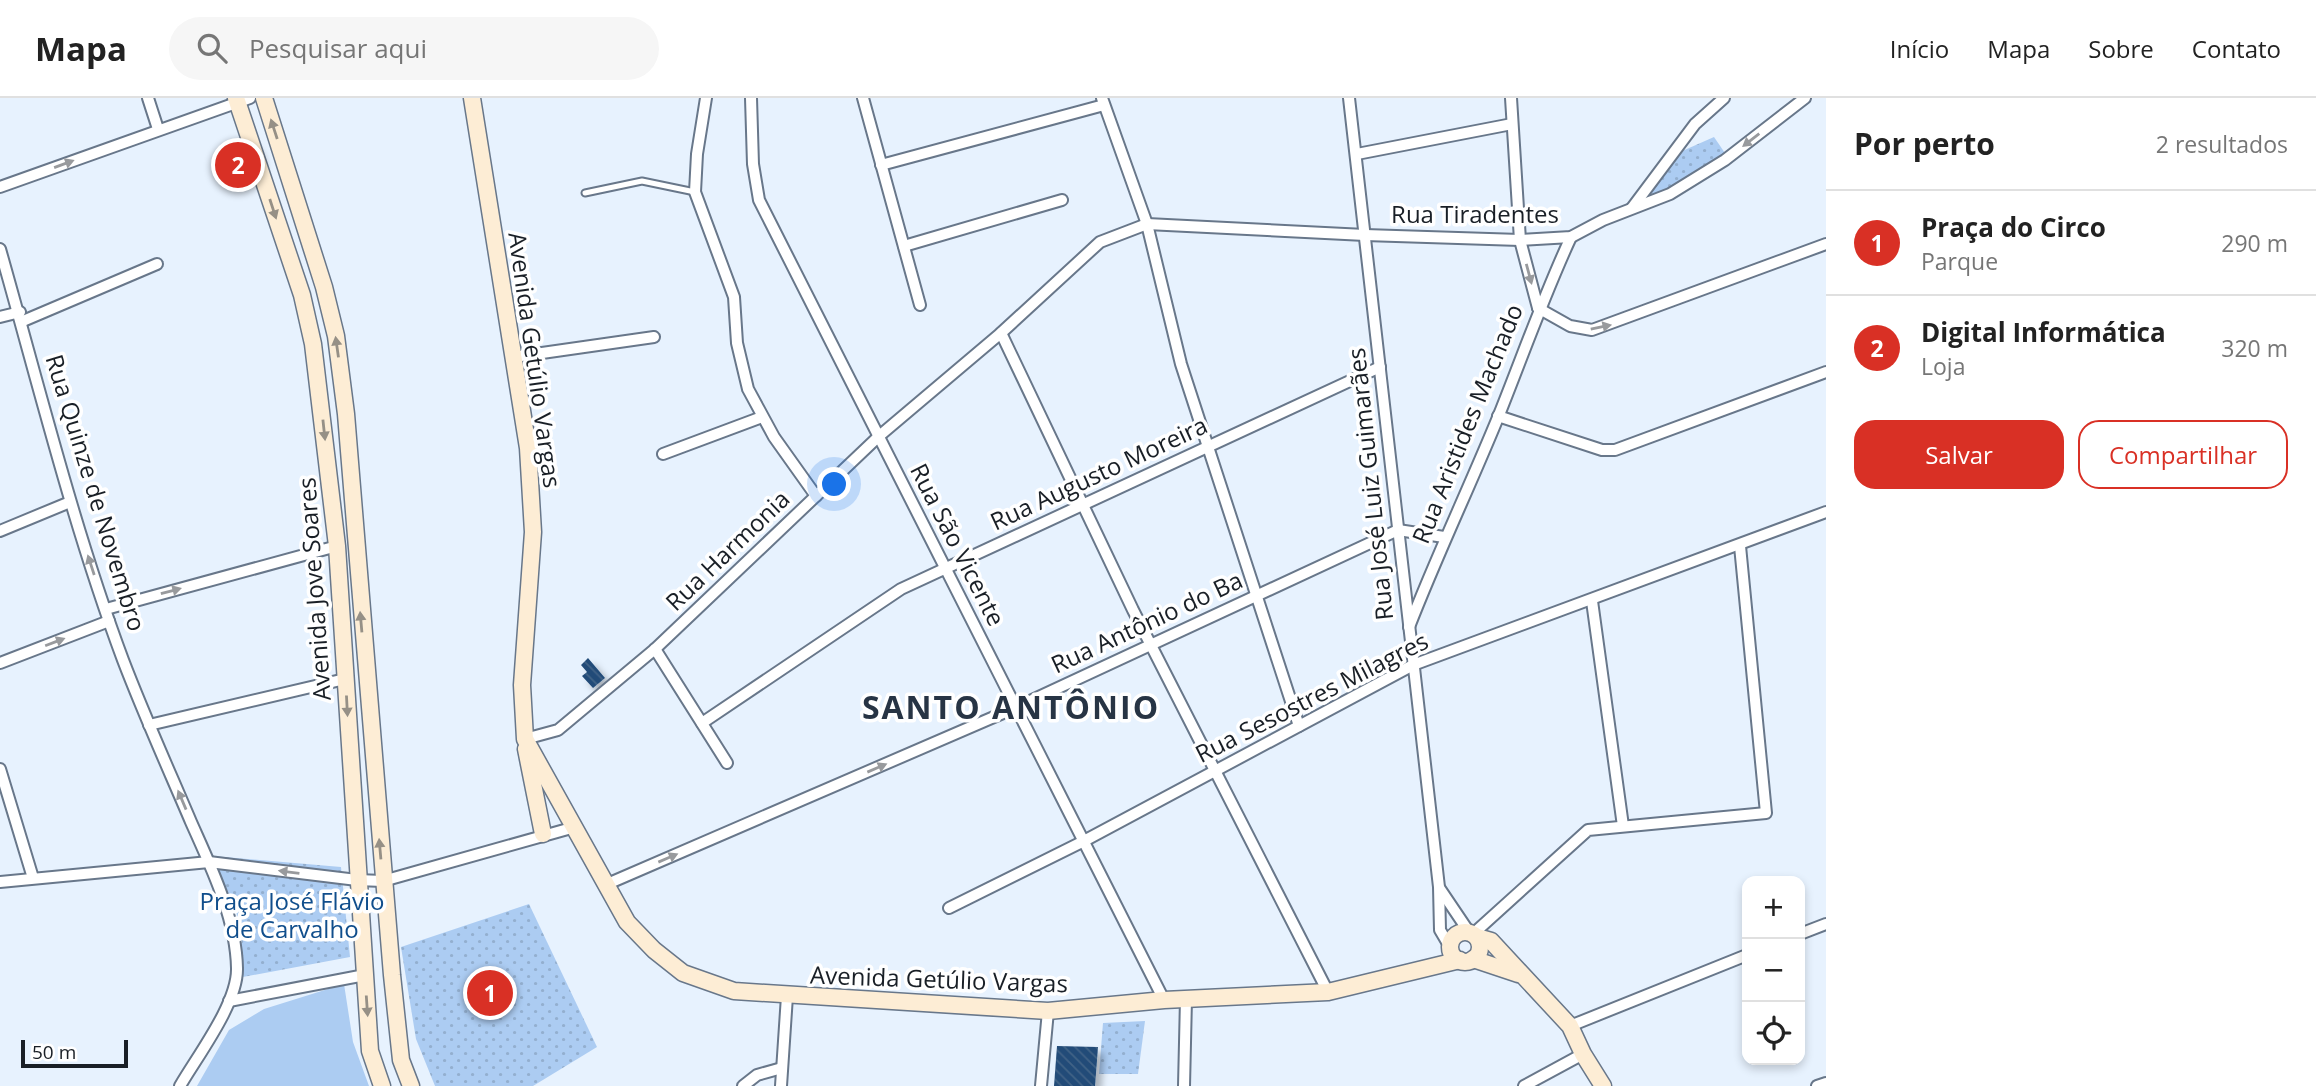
<!DOCTYPE html>
<html lang="pt">
<head>
<meta charset="utf-8">
<style>
	:root { --surface:#fff; --page:#f6f6f6; --text:#222; --muted:#767676; --line:#e0e0e0; --accent:#d93025 }
	body { margin:0; font-family:"Open Sans",sans-serif; background:var(--page); color:var(--text) }
	.controls { position:absolute; right:21px; bottom:21px; display:grid; overflow:hidden; border-radius:14px; box-shadow:0 4px 10px #0003 }
	.controls button { width:63px; height:63px; display:grid; place-items:center; padding:0; border:0; border-bottom:2px solid var(--line); background:var(--surface); color:var(--text); font:35px sans-serif }
	.scale { position:absolute; left:21px; bottom:18px; width:107px; box-sizing:border-box; padding-left:7px; border:4px solid #191f26; border-top:0; font-size:19px; line-height:24px; white-space:nowrap; color:#191f26; -webkit-text-stroke:5px #fff; paint-order:stroke }
	.you { position:absolute; left:835px; top:387px; width:24px; height:24px; margin:-18px; border:5px solid #fff; border-radius:50%; background:#1a73e8; box-shadow:0 0 0 10px #1a73e833 }
	.badge { display:grid; place-items:center; width:46px; height:46px; border-radius:50%; background:var(--accent); color:#fff; font-size:23px; font-weight:700 }
	.pin { position:absolute; translate:-50% -50%; border:4px solid #fff; box-shadow:0 2px 7px #0006 }
	.list { margin:0; padding:0; list-style:none }
	h2 { display:flex; justify-content:space-between; align-items:center; height:91px; margin:0; padding:0 28px; font-size:30px }
	h2 small { font-size:23px; font-weight:400; color:var(--muted) }
	.list li { display:grid; grid-template-columns:46px 1fr auto; gap:21px; align-items:center; box-sizing:border-box; height:105px; padding:0 28px; border-top:2px solid var(--line) }
	.list b { display:block; font-size:26px; white-space:nowrap }
	.list p { margin:0; font-size:23px; white-space:nowrap; color:var(--muted) }
	.list em { font-size:23px; font-style:normal; color:var(--muted) }
	.actions { display:flex; gap:14px; padding:21px 28px }
	.actions a { flex:1; padding:16px 0; border:2px solid var(--accent); border-radius:21px; text-align:center; font-size:24px; color:var(--accent) }
	.actions .main { background:var(--accent); color:#fff }
	.icon { flex:none; width:38px; height:38px; fill:none; stroke:currentColor; stroke-width:2; stroke-linecap:round; stroke-linejoin:round }
	.map { position:relative; flex:none; width:1826px; height:988px; overflow:hidden }
	header { display:flex; align-items:center; gap:42px; box-sizing:border-box; height:98px; padding:0 35px; background:var(--surface); border-bottom:2px solid var(--line) }
	header strong { font-size:33px }
	nav { display:flex; gap:38px; margin-inline-start:auto; font-size:24px }
	.search { width:490px; height:63px; background:var(--page); display:flex; align-items:center; gap:18px; box-sizing:border-box; padding:0 24px; border-radius:38px; color:var(--muted); font-size:26px }
	main { display:flex }
	aside { flex:1; background:var(--surface) }
	.map>svg:first-child { display:block }
	.grass { fill:url(#grass-dots) }
	.garden { fill:#acccf2 }
	.building { fill:url(#building-back-hatch); filter:url(#shadow) }
	.lines { fill:none; stroke-linecap:round; stroke-linejoin:round }
	.lane-casing { stroke:#68778a; stroke-width:9 }
	.street-casing { stroke:#68778a; stroke-width:14 }
	.secondary-casing { stroke:#68778a; stroke-width:19 }
	.lane { stroke:#fff; stroke-width:5 }
	.street { stroke:#fff; stroke-width:10 }
	.secondary { stroke:#fdedd5; stroke-width:16 }
	.oneway { fill:#969086 }
	.oneway2 { fill:#989a9d }
	.labels { text-anchor:middle; stroke-width:7; stroke-linejoin:round; paint-order:stroke }
	.street-label { font-size:24px; fill:#191f26; stroke:#fff }
	.park-label { font-size:24px; fill:#104e8c; stroke:#fff }
	.district-label { font-size:32px; font-weight:bold; letter-spacing:2px; fill:#273444; stroke:#fff }
</style>
</head>
<body>
<header>
<strong>Mapa</strong>
<div class="search"><svg class="icon" aria-label="search" viewBox="0 0 24 24"><circle cx="10" cy="10" r="6"/><path d="M15 15l6 6"/></svg>Pesquisar aqui</div>
<nav><a>Início</a><a>Mapa</a><a>Sobre</a><a>Contato</a></nav>
</header>
<main>
<div class="map">
<svg width="1826" height="988" viewBox="0 0 1826 988">
	<defs>
		<pattern id="grass-dots" width="8" height="8" patternUnits="userSpaceOnUse" patternTransform="scale(1.75)"><rect width="8" height="8" fill="#acccf2"/><path d="M2 2h.1M6 6h.1" fill="none" stroke="#93afcf" stroke-width="1.8" stroke-linecap="round"/></pattern>
		<pattern id="building-back-hatch" width="6" height="6" patternUnits="userSpaceOnUse" patternTransform="scale(1.75)"><rect width="6" height="6" fill="#224b78"/><path d="M-1 5l2 2M0 0l6 6M5-1l2 2" fill="none" stroke="#406286"/></pattern>
		<filter id="shadow"><feDropShadow dx="6" dy="6" stdDeviation="3.5" flood-color="#0004"/></filter>
	</defs>
	<rect width="100%" height="100%" fill="#e7f2fe"/>
	<g class="grass">
		<path d="M 1714,39 L 1727,58 L 1650,103 L 1649,89 L 1680,54 Z"/>
		<path d="M 213,758 L 341,769 L 350,859 L 232,881 L 242,842 L 240,824 Z"/>
		<path d="M 529,806 L 597,949 L 533,988 L 435,988 L 416,941 L 401,849 Z"/>
		<path d="M 1145,923 L 1138,976 L 1099,976 L 1103,925 Z"/>
	</g>
	<path class="garden" d="M 344,886 L 353,944 L 369,988 L 197,988 L 229,932 L 264,911 Z"/>
	<g class="building">
		<path d="M 588,560 L 605,580 L 593,590 L 582,578 L 587,574 L 581,567 Z"/>
		<path d="M 1057,948 L 1098,949 L 1095,988 L 1054,988 Z"/>
	</g>
	<g class="lines">
		<defs>
			<path id="lane" d="M 585,95 L 642,83 L 695,94"/>
			<g id="street">
				<path d="M 148,0 L 158,31"/>
				<path d="M 706,0 L 697,56 L 695,94 L 734,199 L 737,245 L 748,291 L 774,339 L 816,398"/>
				<path d="M 751,0 L 753,66 L 759,102 L 1164,902"/>
				<path d="M 863,0 L 920,207"/>
				<path d="M 1102,0 L 1147,126 L 1181,266 L 1299,628"/>
				<path d="M 1349,0 L 1439,789 L 1440,832 L 1450,849"/>
				<path d="M 1511,0 L 1520,142 L 1538,210"/>
				<path d="M 1357,56 L 1512,26"/>
				<path d="M 881,67 L 1104,7"/>
				<path d="M 0,89 L 250,0"/>
				<path d="M 1632,110 L 1695,26 L 1724,0"/>
				<path d="M 904,148 L 1062,102"/>
				<path d="M 0,151 C 39,288 73,428 123,562 C 144,617 168,670 191,724 C 211,769 236,820 237,870 C 238,905 198,957 180,988"/>
				<path d="M 1538,210 L 1570,228 L 1592,232 L 1826,146"/>
				<path d="M 0,219 L 20,214"/>
				<path d="M 23,223 L 157,166"/>
				<path d="M 1001,235 L 1133,512 L 1328,894"/>
				<path d="M 514,259 L 654,239"/>
				<path d="M 1498,318 L 1602,352 L 1615,352 L 1826,274"/>
				<path d="M 663,356 L 762,319"/>
				<path d="M 0,433 L 70,404"/>
				<path d="M 1592,503 L 1623,728"/>
				<path d="M 106,511 L 337,448"/>
				<path d="M 1409,529 C 1437,457 1470,388 1499,317 C 1523,257 1544,197 1571,139"/>
				<path d="M 655,551 L 727,665"/>
				<path d="M 0,565 L 109,523"/>
				<path d="M 702,625 L 901,491 L 1380,269"/>
				<path d="M 149,627 L 345,581"/>
				<path d="M 525,641 L 558,632 L 655,551 L 878,339 L 1001,235 L 1100,144 L 1147,126 L 1365,137 L 1520,142 L 1571,139 L 1603,122 L 1670,96 L 1725,62 L 1805,0"/>
				<path d="M 0,671 L 33,780"/>
				<path d="M 0,784 L 209,764 L 357,782 L 383,783 L 575,729"/>
				<path d="M 605,787 L 1017,609 L 1398,432 L 1444,439"/>
				<path d="M 1440,791 L 1469,834"/>
				<path d="M 949,810 L 1082,744 L 1413,567 L 1826,414"/>
				<path d="M 1473,836 L 1588,732 L 1766,715 L 1740,448"/>
				<path d="M 1800,836 L 1826,826"/>
				<path d="M 229,903 L 365,877"/>
				<path d="M 1570,928 L 1747,857"/>
				<path d="M 743,988 L 757,977 L 782,970"/>
				<path d="M 781,988 L 787,898"/>
				<path d="M 1041,988 L 1048,913"/>
				<path d="M 1184,988 L 1186,901"/>
				<path d="M 1524,988 L 1583,956"/>
				<path d="M 1817,988 L 1826,985"/>
			</g>
			<g id="secondary">
				<path d="M 236,0 L 302,197 L 313,246 L 337,448 L 370,953 L 382,988"/>
				<path d="M 264,0 L 324,189 L 336,238 L 346,316 L 392,877 L 401,962 L 411,988"/>
				<path d="M 472,0 L 528,350 L 533,434 L 522,587 L 525,641 L 627,824 L 654,852 L 683,875 L 734,893 L 1048,913 L 1164,902 L 1328,894 L 1460,862"/>
				<path d="M 526,651 L 543,736"/>
				<circle cx="1465" cy="849" r="15"/>
				<path d="M 1477,839 L 1491,843 L 1570,928 L 1583,956 L 1603,988"/>
				<path d="M 1473,861 L 1518,876"/>
			</g>
		</defs>
		<use href="#lane" class="lane-casing"/>
		<use href="#street" class="street-casing"/>
		<use href="#secondary" class="secondary-casing"/>
		<use href="#lane" class="lane"/>
		<use href="#street" class="street"/>
		<use href="#secondary" class="secondary"/>
	</g>
	<defs><path id="oneway-solid" d="M-6-.8H1V-3.2L6.5 0L1 3.2V.8H-6Z" transform="scale(1.75)"/></defs>
	<g class="oneway">
		<use href="#oneway-solid" transform="translate(274 31) rotate(-108)"/>
		<use href="#oneway-solid" transform="translate(273 111) rotate(72)"/>
		<use href="#oneway-solid" transform="translate(337 249) rotate(-98)"/>
		<use href="#oneway-solid" transform="translate(324 332) rotate(84)"/>
		<use href="#oneway-solid" transform="translate(361 524) rotate(-95)"/>
		<use href="#oneway-solid" transform="translate(347 608) rotate(87)"/>
		<use href="#oneway-solid" transform="translate(380 751) rotate(-95)"/>
		<use href="#oneway-solid" transform="translate(367 908) rotate(86)"/>
	</g>
	<g class="oneway2">
		<use href="#oneway-solid" transform="translate(1751 42) rotate(142)"/>
		<use href="#oneway-solid" transform="translate(64 66) rotate(-20)"/>
		<use href="#oneway-solid" transform="translate(1529 176) rotate(75)"/>
		<use href="#oneway-solid" transform="translate(1601 229) rotate(-12)"/>
		<use href="#oneway-solid" transform="translate(91 467) rotate(-108)"/>
		<use href="#oneway-solid" transform="translate(171 493) rotate(-15)"/>
		<use href="#oneway-solid" transform="translate(55 544) rotate(-21)"/>
		<use href="#oneway-solid" transform="translate(877 670) rotate(-23)"/>
		<use href="#oneway-solid" transform="translate(182 702) rotate(-113)"/>
		<use href="#oneway-solid" transform="translate(668 760) rotate(-23)"/>
		<use href="#oneway-solid" transform="translate(289 774) rotate(-173)"/>
	</g>
	<g class="labels">
		<g class="street-label">
			<text x="1475" y="125">Rua Tiradentes</text>
			<text transform="translate(534 262) rotate(82)" y="8">Avenida Getúlio Vargas</text>
			<text transform="translate(1468 326) rotate(-68)" y="8">Rua Aristides Machado</text>
			<text transform="translate(1099 376) rotate(-25)" y="8">Rua Augusto Moreira</text>
			<text transform="translate(1371 386) rotate(-96)" y="8">Rua José Luiz Guimarães</text>
			<text transform="translate(95 395) rotate(73)" y="8">Rua Quinze de Novembro</text>
			<text transform="translate(957 447) rotate(63)" y="8">Rua São Vicente</text>
			<text transform="translate(728 453) rotate(-44)" y="8">Rua Harmonia</text>
			<text transform="translate(315 491) rotate(-94)" y="8">Avenida Jove Soares</text>
			<text transform="translate(1147 525) rotate(-25)" y="8">Rua Antônio do Ba</text>
			<text transform="translate(1312 600) rotate(-27)" y="8">Rua Sesostres Milagres</text>
			<text transform="translate(939 882) rotate(2)" y="8">Avenida Getúlio Vargas</text>
		</g>
		<g class="park-label">
			<text x="292" y="812">Praça José Flávio<tspan x="292" dy="28">de Carvalho</tspan></text>
		</g>
		<g class="district-label">
			<text x="1011" y="621">SANTO ANTÔNIO</text>
		</g>
	</g>
</svg>
<div class="controls">
<button>+</button>
<button>−</button>
<button><svg class="icon" aria-label="locate" viewBox="0 0 24 24"><circle cx="12" cy="12" r="6"/><path d="M12 2v4M12 18v4M2 12h4M18 12h4"/></svg></button>
</div>
<div class="scale">50 m</div>
<div class="you"></div>
<div class="pin badge" style="left:490px;top:895px">1</div>
<div class="pin badge" style="left:238px;top:67px">2</div>
</div>
<aside>
<h2>Por perto<small>2 resultados</small></h2>
<ul class="list">
<li><span class="badge">1</span><div><b>Praça do Circo</b><p>Parque</p></div><em>290 m</em></li>
<li><span class="badge">2</span><div><b>Digital Informática</b><p>Loja</p></div><em>320 m</em></li>
</ul>
<div class="actions"><a class="main">Salvar</a><a>Compartilhar</a></div>
</aside>
</main>
</body>
</html>
